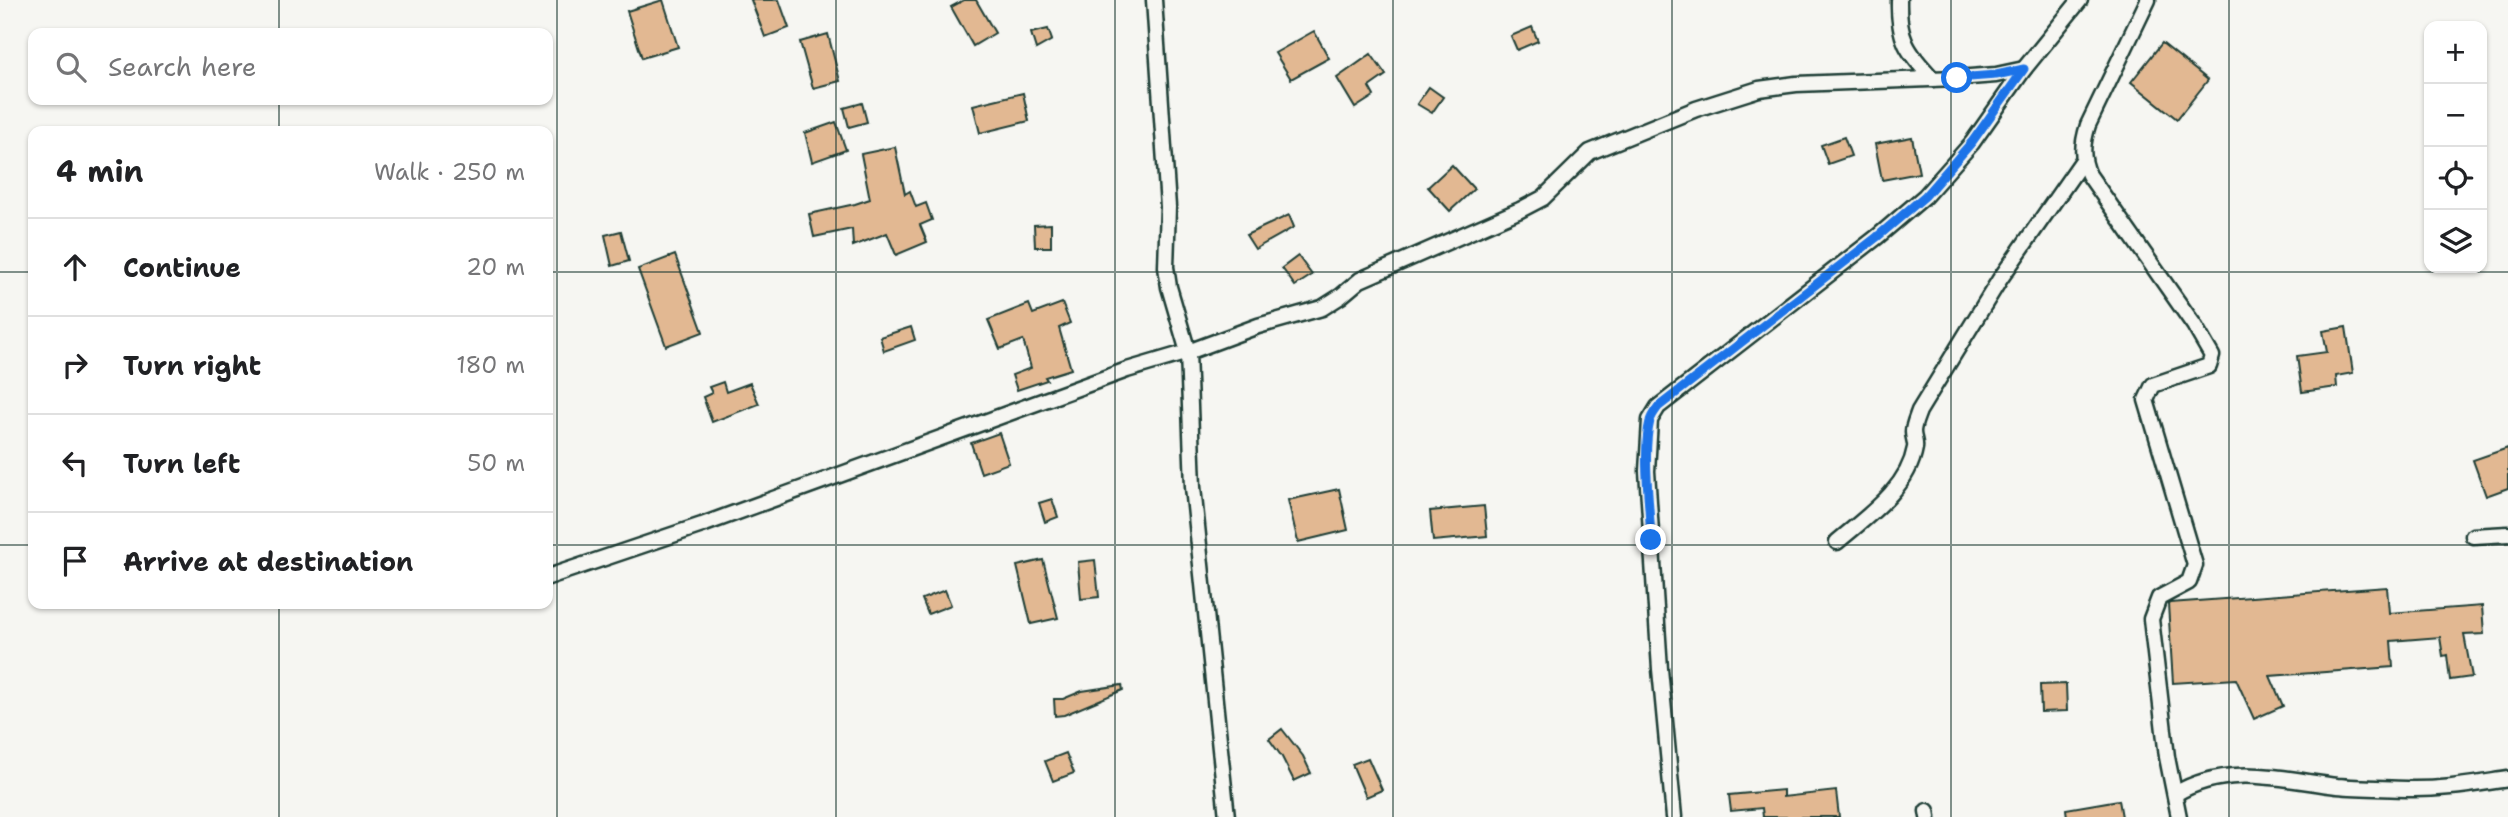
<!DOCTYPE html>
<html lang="en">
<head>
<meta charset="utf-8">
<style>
	:root { --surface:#fff; --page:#f6f6f6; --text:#202124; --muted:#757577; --line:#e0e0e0 }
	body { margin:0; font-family:"Shantell Sans",sans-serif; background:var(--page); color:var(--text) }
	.controls { position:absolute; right:21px; top:21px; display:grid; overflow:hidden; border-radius:14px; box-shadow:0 2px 5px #0004 }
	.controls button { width:63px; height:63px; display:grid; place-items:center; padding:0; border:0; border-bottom:2px solid var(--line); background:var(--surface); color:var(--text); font:35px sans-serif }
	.stop { position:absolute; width:21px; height:21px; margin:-16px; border:5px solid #1a73e8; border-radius:50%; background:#fff }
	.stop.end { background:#1a73e8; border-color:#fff; box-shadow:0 2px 7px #0008 }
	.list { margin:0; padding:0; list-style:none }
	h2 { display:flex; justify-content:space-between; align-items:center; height:91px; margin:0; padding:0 28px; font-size:30px }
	h2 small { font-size:23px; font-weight:400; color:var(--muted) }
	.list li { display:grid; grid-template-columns:46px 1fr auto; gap:21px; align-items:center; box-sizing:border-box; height:98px; padding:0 28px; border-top:2px solid var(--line) }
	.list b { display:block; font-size:26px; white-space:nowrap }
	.list em { font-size:23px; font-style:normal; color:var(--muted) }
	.icon { flex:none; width:38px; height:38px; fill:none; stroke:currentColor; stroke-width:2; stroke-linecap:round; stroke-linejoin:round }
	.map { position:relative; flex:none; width:2508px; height:817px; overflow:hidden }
	.search { position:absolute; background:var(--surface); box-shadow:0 2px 5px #0004; left:28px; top:28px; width:525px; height:77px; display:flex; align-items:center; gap:18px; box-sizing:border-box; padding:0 24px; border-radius:14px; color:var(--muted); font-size:26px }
	.panel { position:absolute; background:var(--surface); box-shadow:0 2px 5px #0004; left:28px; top:126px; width:525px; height:483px; border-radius:14px }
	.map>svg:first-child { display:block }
	.building { fill:#e2b892; stroke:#1f3d34; stroke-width:2 }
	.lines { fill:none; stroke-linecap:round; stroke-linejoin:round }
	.minor-casing { stroke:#1f3d34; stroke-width:19 }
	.minor { stroke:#f6f6f2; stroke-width:14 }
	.route { stroke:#1a73e8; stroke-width:9 }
	.grid { fill:none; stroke:#1f3d34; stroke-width:2; stroke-opacity:0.55 }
</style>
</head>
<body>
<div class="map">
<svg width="2508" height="817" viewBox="0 0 2508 817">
	<rect width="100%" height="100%" fill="#f6f6f2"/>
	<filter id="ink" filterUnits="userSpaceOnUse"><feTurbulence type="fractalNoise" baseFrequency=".0143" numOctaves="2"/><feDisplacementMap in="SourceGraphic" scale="14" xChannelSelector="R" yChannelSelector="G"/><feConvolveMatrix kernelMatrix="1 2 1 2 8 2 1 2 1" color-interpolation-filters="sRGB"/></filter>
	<g filter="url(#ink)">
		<g class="building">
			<path d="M 663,0 L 678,47 L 642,58 L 627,11 Z"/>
			<path d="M 751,0 L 779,0 L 789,28 L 765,37 Z"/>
			<path d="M 964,0 L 976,0 L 995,33 L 973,46 L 951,7 Z"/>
			<path d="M 1532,27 L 1538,41 L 1517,50 L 1511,36 Z"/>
			<path d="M 1048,29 L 1052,40 L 1036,49 L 1031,33 Z"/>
			<path d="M 1314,31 L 1329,58 L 1291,79 L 1275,53 Z"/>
			<path d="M 828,34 L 840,81 L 813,88 L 800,42 Z"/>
			<path d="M 2162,43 L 2208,80 L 2177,119 L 2131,82 Z"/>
			<path d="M 1371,54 L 1386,75 L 1369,87 L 1374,96 L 1355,108 L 1337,78 Z"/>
			<path d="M 1429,87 L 1443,97 L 1432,113 L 1417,104 Z"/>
			<path d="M 1023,93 L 1029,121 L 980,133 L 973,105 Z"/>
			<path d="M 862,103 L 867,122 L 849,127 L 844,108 Z"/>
			<path d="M 836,122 L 846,150 L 812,162 L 805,133 Z"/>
			<path d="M 1844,137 L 1851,156 L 1828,164 L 1821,145 Z"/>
			<path d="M 1912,137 L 1919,173 L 1882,180 L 1875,144 Z"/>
			<path d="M 895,147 L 905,194 L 910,191 L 916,207 L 926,203 L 932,220 L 920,225 L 927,242 L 896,255 L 887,233 L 853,246 L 852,229 L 814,237 L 809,214 L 855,204 L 870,199 L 861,154 Z"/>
			<path d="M 1452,165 L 1474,189 L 1450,211 L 1428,187 Z"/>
			<path d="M 1289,215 L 1294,227 L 1255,249 L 1246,235 Z"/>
			<path d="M 1051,224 L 1051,247 L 1035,247 L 1034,225 Z"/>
			<path d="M 621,231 L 629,261 L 612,266 L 605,235 Z"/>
			<path d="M 675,255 L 703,332 L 666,346 L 638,269 Z"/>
			<path d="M 1298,256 L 1312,275 L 1295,286 L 1282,268 Z"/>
			<path d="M 1062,303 L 1070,323 L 1059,328 L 1071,369 L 1045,377 L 1047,380 L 1017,390 L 1012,375 L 1031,368 L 1023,340 L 1000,349 L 988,320 L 1029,304 L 1033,314 Z"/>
			<path d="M 911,327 L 915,340 L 884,351 L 880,337 Z"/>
			<path d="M 2346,327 L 2353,373 L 2336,376 L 2337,387 L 2302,392 L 2297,356 L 2327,352 L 2323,331 Z"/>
			<path d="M 723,382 L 726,392 L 750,383 L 759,404 L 712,422 L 703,397 L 712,393 L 709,387 Z"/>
			<path d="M 999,433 L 1009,463 L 981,473 L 971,443 Z"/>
			<path d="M 2508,448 L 2508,488 L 2486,496 L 2473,460 Z"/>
			<path d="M 1339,489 L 1348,530 L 1298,542 L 1288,500 Z"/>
			<path d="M 1052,499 L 1058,517 L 1045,522 L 1039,503 Z"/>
			<path d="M 1484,506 L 1487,536 L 1433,541 L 1430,511 Z"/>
			<path d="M 1043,560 L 1058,618 L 1031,624 L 1017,566 Z"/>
			<path d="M 1095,560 L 1099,597 L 1081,599 L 1078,562 Z"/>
			<path d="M 2387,587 L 2389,613 L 2482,606 L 2484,634 L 2464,635 L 2472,677 L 2450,680 L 2447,655 L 2443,656 L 2440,637 L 2391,641 L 2393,667 L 2270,676 L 2283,706 L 2254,719 L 2236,679 L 2173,683 L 2168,604 L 2170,603 Z"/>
			<path d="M 945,590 L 951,605 L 928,614 L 922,599 Z"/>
			<path d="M 2066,684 L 2067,711 L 2041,712 L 2040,685 Z"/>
			<path d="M 1122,685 L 1123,690 L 1064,715 L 1055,716 L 1054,699 L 1063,699 L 1082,691 Z"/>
			<path d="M 1282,729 L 1303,756 L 1311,773 L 1294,781 L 1282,757 L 1269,739 Z"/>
			<path d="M 1066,753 L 1074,773 L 1053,781 L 1045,761 Z"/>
			<path d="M 1368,758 L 1382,790 L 1366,797 L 1352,764 Z"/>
			<path d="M 1783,790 L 1783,797 L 1836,791 L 1839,817 L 1763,817 L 1762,808 L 1731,811 L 1729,795 Z"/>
			<path d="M 2119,800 L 2122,817 L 2067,817 L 2066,809 Z"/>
		</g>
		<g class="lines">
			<defs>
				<g id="minor">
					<path d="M 1154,0 L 1168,207 L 1166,267 L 1169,287 L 1188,352 L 1193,487 L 1227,817"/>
					<path d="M 1899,0 C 1898,39 1907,52 1933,79"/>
					<path d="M 2148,0 L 2088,125 C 2082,144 2081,157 2089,175 L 2194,325 L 2212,356 L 2209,366 L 2153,385 L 2146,400 L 2195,565 L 2189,582 L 2159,598 L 2151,619 L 2167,757 L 2179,817"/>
					<path d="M 2473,536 L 2508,534"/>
					<path d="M 1837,542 C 1866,517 1908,489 1915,448 C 1916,442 1913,438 1913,432 C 1913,425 1917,417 1919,411 L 2000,279 L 2083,160"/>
					<path d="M 548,577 L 702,525 L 1127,370 L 1188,352 L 1258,326 L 1322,308 L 1341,296 L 1360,280 L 1520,210 L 1543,198 L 1590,152 L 1696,109 L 1759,89 L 1796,84 L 1957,78 L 1996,75 L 2024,69"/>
					<path d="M 2175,794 C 2226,763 2281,779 2337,786 C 2360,788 2384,788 2407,789 C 2442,790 2474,784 2508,779"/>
					<path d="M 1927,811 L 1928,817"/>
					<path d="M 1674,817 L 1660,669 L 1647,471 L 1650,420 L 1658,407 L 1877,237 L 1925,196 L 1972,143 L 2024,69 L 2080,0"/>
				</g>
			</defs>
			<use href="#minor" class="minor-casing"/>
			<use href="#minor" class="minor"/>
		</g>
	</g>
	<g class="lines" filter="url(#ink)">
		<path class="route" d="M 1651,540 C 1650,508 1642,452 1650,421 C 1651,416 1655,411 1658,407 L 1877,237 L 1925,196 L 1972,142 L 2024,69 L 1996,75 L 1957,78"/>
	</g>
	<path class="grid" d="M 279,0 L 279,33M 557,0 L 557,817M 836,0 L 836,817M 1115,0 L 1115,817M 1393,0 L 1393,817M 1672,0 L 1672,817M 1951,0 L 1951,817M 2229,0 L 2229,817M 279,100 L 279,131M 0,272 L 33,272M 548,272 L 2508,272M 0,545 L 33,545M 548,545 L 2508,545M 279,604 L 279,817"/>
</svg>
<div class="controls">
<button>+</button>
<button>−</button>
<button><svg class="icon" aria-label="locate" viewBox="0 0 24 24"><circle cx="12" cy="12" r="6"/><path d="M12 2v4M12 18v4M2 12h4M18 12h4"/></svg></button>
<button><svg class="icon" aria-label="layers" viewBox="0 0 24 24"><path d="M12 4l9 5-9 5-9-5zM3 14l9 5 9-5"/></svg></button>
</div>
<div class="stop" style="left:1957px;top:78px"></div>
<div class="stop end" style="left:1651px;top:540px"></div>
<div class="search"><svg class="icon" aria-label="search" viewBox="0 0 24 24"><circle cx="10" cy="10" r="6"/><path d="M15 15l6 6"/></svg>Search here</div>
<section class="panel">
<h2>4 min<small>Walk · 250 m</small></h2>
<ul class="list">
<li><svg class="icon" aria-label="ahead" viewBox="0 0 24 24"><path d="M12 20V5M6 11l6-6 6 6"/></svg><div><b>Continue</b></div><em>20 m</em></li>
<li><svg class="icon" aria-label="right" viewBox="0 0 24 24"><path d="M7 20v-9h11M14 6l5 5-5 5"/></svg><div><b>Turn right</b></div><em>180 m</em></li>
<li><svg class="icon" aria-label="left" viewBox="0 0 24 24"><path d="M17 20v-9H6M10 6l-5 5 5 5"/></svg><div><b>Turn left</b></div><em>50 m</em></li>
<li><svg class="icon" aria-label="arrive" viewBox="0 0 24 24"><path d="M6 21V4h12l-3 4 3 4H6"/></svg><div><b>Arrive at destination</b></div></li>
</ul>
</section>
</div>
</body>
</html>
